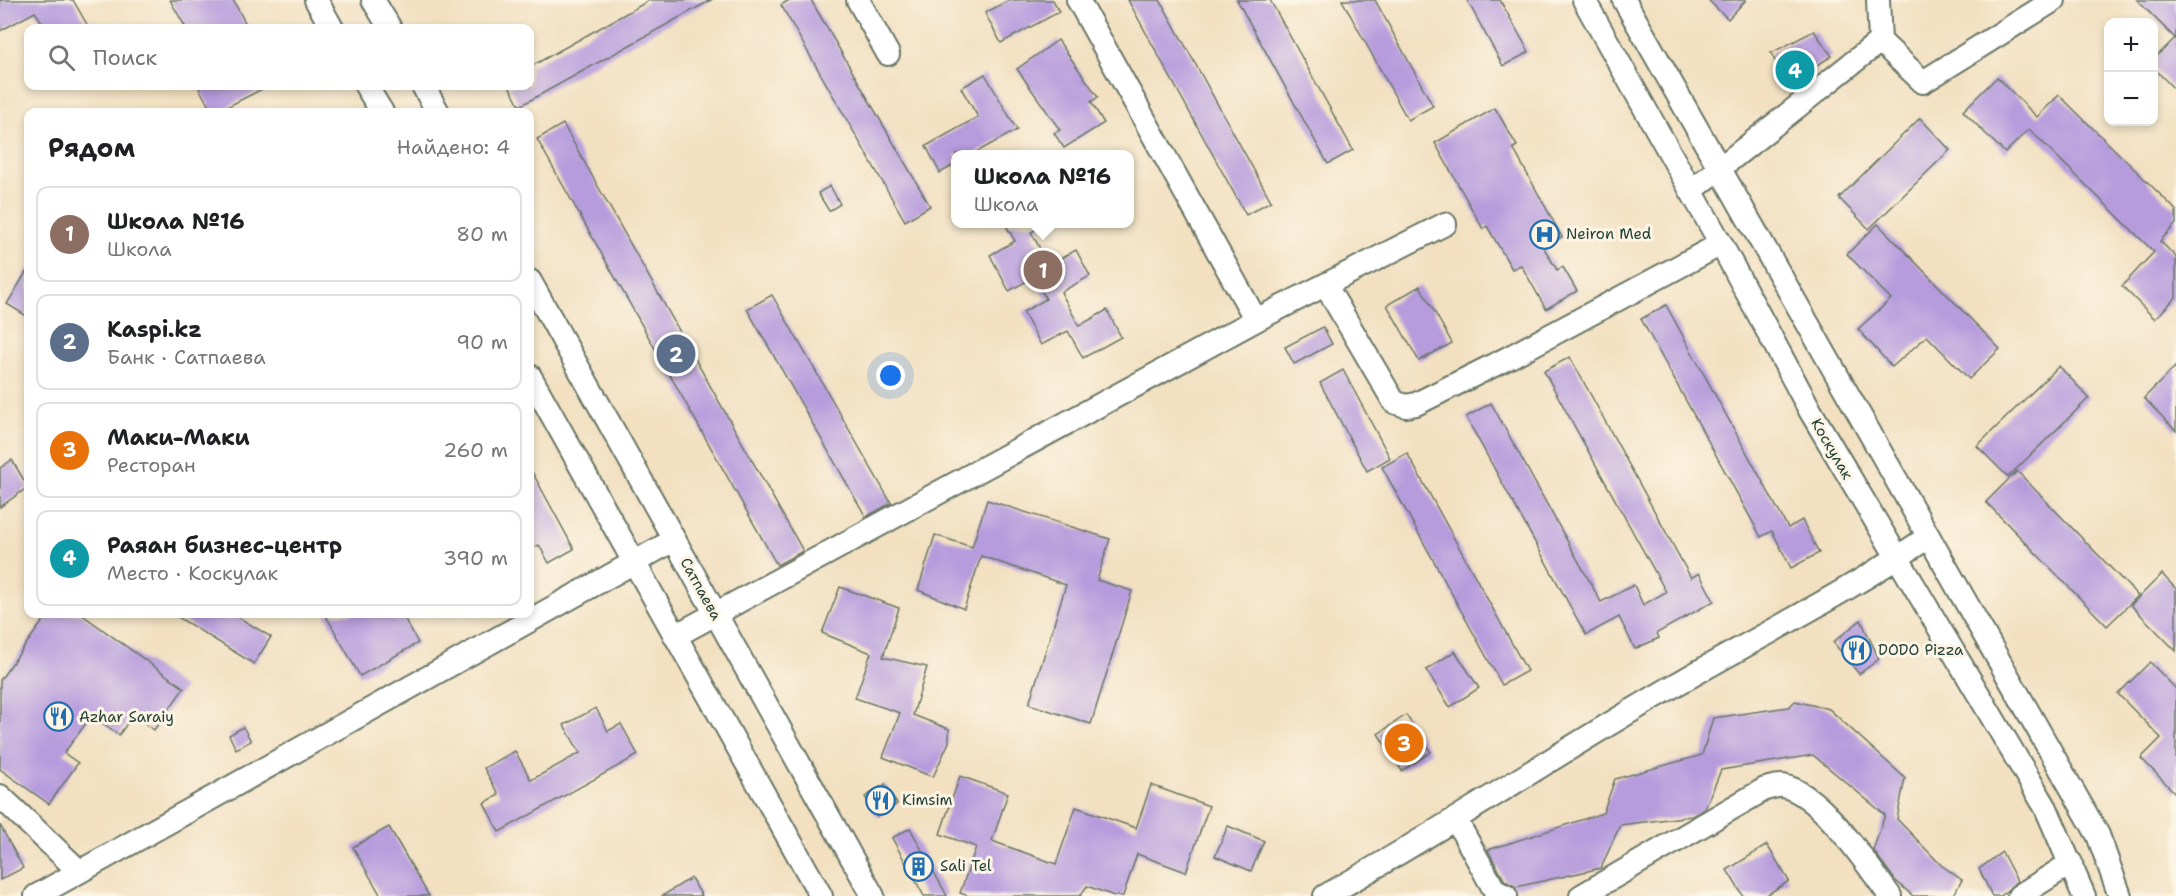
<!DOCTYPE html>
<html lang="ru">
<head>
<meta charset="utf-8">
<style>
	:root { --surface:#fff; --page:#f2f2f2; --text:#202124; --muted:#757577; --line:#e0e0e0; --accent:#1f6fb2 }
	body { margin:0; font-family:"Shantell Sans",sans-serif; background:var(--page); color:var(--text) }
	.controls { position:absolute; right:18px; top:18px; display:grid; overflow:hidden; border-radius:12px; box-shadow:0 3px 9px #0003 }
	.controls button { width:54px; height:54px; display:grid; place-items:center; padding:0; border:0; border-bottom:2px solid var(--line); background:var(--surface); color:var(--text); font:30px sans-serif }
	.you { position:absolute; left:891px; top:376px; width:21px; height:21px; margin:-15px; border:4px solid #fff; border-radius:50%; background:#1a73e8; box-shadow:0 0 0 9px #1a73e833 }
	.badge { display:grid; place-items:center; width:39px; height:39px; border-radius:50%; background:var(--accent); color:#fff; font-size:20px; font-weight:700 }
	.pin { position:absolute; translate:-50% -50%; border:3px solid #fff; box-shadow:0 2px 6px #0006 }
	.popup { position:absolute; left:951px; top:150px; width:183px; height:78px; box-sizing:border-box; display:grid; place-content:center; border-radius:12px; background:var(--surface); filter:drop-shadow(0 2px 4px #0005); font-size:20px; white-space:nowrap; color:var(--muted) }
	.popup b { font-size:22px; color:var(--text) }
	.popup::after { content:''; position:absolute; left:50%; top:100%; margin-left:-12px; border:12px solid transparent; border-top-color:var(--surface) }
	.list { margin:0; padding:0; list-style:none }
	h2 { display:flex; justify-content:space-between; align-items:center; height:78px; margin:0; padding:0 24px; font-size:26px }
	h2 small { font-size:20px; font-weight:400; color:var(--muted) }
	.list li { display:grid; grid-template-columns:39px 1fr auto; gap:18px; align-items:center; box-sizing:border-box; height:96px; margin:0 12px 12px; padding:0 12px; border:2px solid var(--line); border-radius:12px }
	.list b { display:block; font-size:22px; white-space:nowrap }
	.list p { margin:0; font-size:20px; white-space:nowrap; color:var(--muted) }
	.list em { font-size:20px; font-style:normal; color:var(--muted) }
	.icon { flex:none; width:33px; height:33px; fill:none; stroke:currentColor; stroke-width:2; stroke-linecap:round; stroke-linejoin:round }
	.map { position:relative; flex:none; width:2176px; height:896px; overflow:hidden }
	.search { position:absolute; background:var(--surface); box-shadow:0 3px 9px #0003; left:24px; top:24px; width:510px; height:66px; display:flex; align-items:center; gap:15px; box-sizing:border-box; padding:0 21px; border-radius:12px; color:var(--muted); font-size:22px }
	.panel { position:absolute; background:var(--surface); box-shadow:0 3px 9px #0003; left:24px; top:108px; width:510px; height:510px; border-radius:12px }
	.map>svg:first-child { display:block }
	.building { fill:#b69bdd }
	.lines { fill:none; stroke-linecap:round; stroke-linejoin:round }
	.minor-casing { stroke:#697665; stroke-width:26 }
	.minor { stroke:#fff; stroke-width:22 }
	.labels { text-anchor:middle; stroke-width:6; stroke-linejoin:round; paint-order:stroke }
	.poi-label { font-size:15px; fill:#1f3d34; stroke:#fcf5e5; text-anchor:start }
	.street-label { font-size:15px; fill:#1f3d34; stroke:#fcf5e5 }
</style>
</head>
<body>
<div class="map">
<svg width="2176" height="896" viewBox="0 0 2176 896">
	<rect width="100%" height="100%" fill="#fcf5e5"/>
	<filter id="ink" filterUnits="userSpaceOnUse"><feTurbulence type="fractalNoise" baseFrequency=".0167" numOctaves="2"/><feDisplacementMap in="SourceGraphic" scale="12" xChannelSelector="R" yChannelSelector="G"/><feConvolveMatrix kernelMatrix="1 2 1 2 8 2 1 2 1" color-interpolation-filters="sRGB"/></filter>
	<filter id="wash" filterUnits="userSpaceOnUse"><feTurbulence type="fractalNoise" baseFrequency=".008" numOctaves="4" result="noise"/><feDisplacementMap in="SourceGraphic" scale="24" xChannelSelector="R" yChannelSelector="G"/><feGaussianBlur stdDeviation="1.35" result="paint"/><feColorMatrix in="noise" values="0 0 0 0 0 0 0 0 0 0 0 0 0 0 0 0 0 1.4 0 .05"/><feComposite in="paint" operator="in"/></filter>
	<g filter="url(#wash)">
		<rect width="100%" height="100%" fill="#f2e0c1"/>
		<g id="blocks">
			<g class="building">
				<path d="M 0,0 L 73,0 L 89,28 L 46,28 L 35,12 L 0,31 Z"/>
				<path d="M 170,0 L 233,0 L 248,28 L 186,28 Z"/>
				<path d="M 650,0 L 711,0 L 520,106 L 509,86 L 530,86 L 530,67 Z"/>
				<path d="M 789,0 L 811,0 L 930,206 L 905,221 L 781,5 Z"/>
				<path d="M 1009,0 L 1053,0 L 1059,12 L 1001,43 L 985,13 Z"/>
				<path d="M 1128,0 L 1160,0 L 1271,201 L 1246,215 Z"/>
				<path d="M 1237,0 L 1270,0 L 1353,150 L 1328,164 Z"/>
				<path d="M 1342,0 L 1375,0 L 1433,106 L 1408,120 Z"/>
				<path d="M 1467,0 L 1500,0 L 1529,52 L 1503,66 Z"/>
				<path d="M 1708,0 L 1746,0 L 1728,19 Z"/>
				<path d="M 2137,0 L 2176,0 L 2176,91 L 2154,68 L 2154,59 L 2175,38 Z"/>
				<path d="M 1814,31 L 1832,56 L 1787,84 L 1771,53 Z"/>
				<path d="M 1058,40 L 1098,97 L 1091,102 L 1104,123 L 1064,148 L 1054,133 L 1060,130 L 1017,69 Z"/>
				<path d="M 985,74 L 1017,130 L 973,154 L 956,154 L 956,164 L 940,173 L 926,146 L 978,117 L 961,88 Z"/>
				<path d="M 1997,77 L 2037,117 L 2059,95 L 2176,210 L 2176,224 L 2160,241 L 2176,257 L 2176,297 L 2155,319 L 2122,286 L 2154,252 L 2029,129 L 2005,153 L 1963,111 Z"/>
				<path d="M 198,86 L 268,86 L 217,112 L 212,112 Z"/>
				<path d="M 1495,108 L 1517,146 L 1513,148 L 1562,237 L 1544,248 L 1557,270 L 1563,267 L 1577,291 L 1546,309 L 1521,265 L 1512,269 L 1487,226 L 1483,229 L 1435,143 Z"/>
				<path d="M 1920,118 L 1950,150 L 1869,229 L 1839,198 Z"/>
				<path d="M 563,124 L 803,551 L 777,565 L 537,139 Z"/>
				<path d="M 830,186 L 840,204 L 829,211 L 818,193 Z"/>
				<path d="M 1005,224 L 1047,224 L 1031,232 L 1049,265 L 1076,250 L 1090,276 L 1061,292 L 1079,326 L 1107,310 L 1121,337 L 1083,358 L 1068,331 L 1041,345 L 1023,312 L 1046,299 L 1034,277 L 1009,291 L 990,255 L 1015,241 Z"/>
				<path d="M 1878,224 L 2000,349 L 1969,379 L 1927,336 L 1892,367 L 1858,329 L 1891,299 L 1847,254 Z"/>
				<path d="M 28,269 L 28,317 L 7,304 Z"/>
				<path d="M 1420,286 L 1452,343 L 1419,361 L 1387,305 Z"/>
				<path d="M 772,295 L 891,503 L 866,517 L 747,309 Z"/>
				<path d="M 1666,305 L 1788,528 L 1802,520 L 1819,553 L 1791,568 L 1772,531 L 1761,537 L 1641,319 Z"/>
				<path d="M 1323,327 L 1332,344 L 1294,364 L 1285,347 Z"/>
				<path d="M 1570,357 L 1691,578 L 1699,573 L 1714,601 L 1657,633 L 1659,638 L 1635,649 L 1619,617 L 1586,635 L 1466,417 L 1491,403 L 1601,602 L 1634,585 L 1643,605 L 1666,592 L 1544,371 Z"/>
				<path d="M 2059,366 L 2089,398 L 2008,477 L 1977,446 Z"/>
				<path d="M 2176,366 L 2176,431 L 2144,398 Z"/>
				<path d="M 1343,370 L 1390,458 L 1367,471 L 1320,383 Z"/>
				<path d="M 1407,453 L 1527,671 L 1502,685 L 1382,467 Z"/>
				<path d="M 12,460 L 28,487 L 0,507 L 0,468 Z"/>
				<path d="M 530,468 L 574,549 L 549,563 L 539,545 L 535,547 L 530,538 Z"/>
				<path d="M 2017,471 L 2138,596 L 2107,626 L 1986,502 Z"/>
				<path d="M 987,500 L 1110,539 L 1097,580 L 1132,591 L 1091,724 L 1029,704 L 1066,585 L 981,556 L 964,609 L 918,590 L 935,535 L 972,547 Z"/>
				<path d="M 2162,574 L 2176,589 L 2176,651 L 2131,605 Z"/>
				<path d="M 840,587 L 899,608 L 883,657 L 927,667 L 913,715 L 949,729 L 949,742 L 933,777 L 883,757 L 900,713 L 855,698 L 871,653 L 822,633 Z"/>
				<path d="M 48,614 L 81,614 L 184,688 L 154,730 L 133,715 L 119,735 L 92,715 L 64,753 L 78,763 L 49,804 L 0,769 L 0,680 Z"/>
				<path d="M 173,614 L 233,614 L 271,637 L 254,664 Z"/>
				<path d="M 325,614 L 402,614 L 418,643 L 360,676 Z"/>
				<path d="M 1861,620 L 1879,659 L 1859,674 L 1833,642 Z"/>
				<path d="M 1455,651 L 1479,688 L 1450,707 L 1426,670 Z"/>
				<path d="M 2150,662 L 2176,689 L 2176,794 L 2141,758 L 2161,738 L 2118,694 Z"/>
				<path d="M 1795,701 L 1829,709 L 1905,778 L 1897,819 L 1941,865 L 1962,880 L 1953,896 L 1913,896 L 1895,880 L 1873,850 L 1885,815 L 1813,755 L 1721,770 L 1705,809 L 1692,816 L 1620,825 L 1601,868 L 1516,887 L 1505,881 L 1488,850 L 1603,813 L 1615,779 L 1702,755 L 1713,718 L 1789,707 Z"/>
				<path d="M 596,708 L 608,731 L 621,724 L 638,755 L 499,832 L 484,803 L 499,795 L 484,768 L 515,751 L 531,780 L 580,753 L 564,725 Z"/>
				<path d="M 1406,715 L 1431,752 L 1402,771 L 1378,734 Z"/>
				<path d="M 243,727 L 251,741 L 236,749 L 229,735 Z"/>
				<path d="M 960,776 L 1008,793 L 992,841 L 1056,864 L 1076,807 L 1136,828 L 1151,785 L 1209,806 L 1186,872 L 1137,854 L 1123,896 L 1114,896 L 1087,886 L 1080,896 L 969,896 L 960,893 L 976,847 L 940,834 Z"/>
				<path d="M 885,784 L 897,804 L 877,817 L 865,797 Z"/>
				<path d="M 0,825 L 23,868 L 0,880 Z"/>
				<path d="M 1228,826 L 1264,841 L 1251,871 L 1215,856 Z"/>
				<path d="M 389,827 L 429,896 L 381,896 L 353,847 Z"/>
				<path d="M 910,828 L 924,854 L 947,896 L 924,896 L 892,838 Z"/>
				<path d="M 1767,845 L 1789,881 L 1765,896 L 1743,896 L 1727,870 Z"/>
				<path d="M 2002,852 L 2017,881 L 2001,896 L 1992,896 L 1979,869 Z"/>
				<path d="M 691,878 L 702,896 L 662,896 Z"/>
			</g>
		</g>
	</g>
	<g filter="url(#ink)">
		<use href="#blocks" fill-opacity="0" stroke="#697665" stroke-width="1.5"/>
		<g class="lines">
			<defs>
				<g id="minor">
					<path d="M 316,0 L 332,28"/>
					<path d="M 373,0 L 390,28"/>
					<path d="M 858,0 L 888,54"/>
					<path d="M 1078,0 L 1256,320"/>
					<path d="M 1584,0 L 1721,244 L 1811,412 L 2046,808 L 2084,896"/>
					<path d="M 1624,0 L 2098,835 L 2120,896"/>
					<path d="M 1878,0 L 1880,41"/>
					<path d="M 366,86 L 382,112"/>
					<path d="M 423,86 L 438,112"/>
					<path d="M 1691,191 L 1880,41 L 1923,82 L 2054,0"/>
					<path d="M 530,281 L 873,896"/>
					<path d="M 1326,286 L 1394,402 L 1406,406 L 1416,404 L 1508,358 L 1721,244"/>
					<path d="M 530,376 L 821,896"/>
					<path d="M 675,636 L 1256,320 L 1445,224"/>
					<path d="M 0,796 L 79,871"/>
					<path d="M 1456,820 L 1495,891 L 1506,896"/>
					<path d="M 36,896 L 674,540"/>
					<path d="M 1325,896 C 1447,828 1563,749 1684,680 C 1766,633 1850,591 1928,537"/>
					<path d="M 1581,896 L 1765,789 C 1770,788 1778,785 1783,786 C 1821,793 1868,866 1890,896"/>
					<path d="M 2019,896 L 2071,863"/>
				</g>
			</defs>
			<use href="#minor" class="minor-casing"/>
			<use href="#minor" class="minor"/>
		</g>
	</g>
	<defs>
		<symbol id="hospital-ring" viewBox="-11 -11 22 22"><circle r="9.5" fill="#fcf5e5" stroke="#1f6fb2" stroke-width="1.5"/><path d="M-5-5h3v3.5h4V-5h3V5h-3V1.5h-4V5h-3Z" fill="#1f6fb2"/></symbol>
		<symbol id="restaurant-ring" viewBox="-11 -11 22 22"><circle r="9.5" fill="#fcf5e5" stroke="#1f6fb2" stroke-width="1.5"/><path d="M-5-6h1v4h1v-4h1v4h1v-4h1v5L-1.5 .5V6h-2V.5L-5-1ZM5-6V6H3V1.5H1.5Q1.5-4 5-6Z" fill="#1f6fb2"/></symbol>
		<symbol id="building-ring" viewBox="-11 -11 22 22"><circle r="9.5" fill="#fcf5e5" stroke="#1f6fb2" stroke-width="1.5"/><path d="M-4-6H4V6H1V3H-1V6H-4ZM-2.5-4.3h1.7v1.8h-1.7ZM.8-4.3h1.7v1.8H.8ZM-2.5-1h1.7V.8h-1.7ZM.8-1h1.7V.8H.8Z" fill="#1f6fb2"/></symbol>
	</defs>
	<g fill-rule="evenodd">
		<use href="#hospital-ring" x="1528" y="218" width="33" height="33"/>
		<use href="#restaurant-ring" x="1840" y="634" width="33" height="33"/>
		<use href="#restaurant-ring" x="42" y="700" width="33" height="33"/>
		<use href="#restaurant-ring" x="864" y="784" width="33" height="33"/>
		<use href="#building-ring" x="902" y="850" width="33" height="33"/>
	</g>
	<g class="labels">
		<g class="poi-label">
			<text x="1566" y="239">Neiron Med</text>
			<text x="1878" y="655">DODO Pizza</text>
			<text x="79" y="722">Azhar Saraiy</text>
			<text x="902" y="805">Kimsim</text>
			<text x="940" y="871">Sali Tel</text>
		</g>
		<g class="street-label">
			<text transform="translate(1832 449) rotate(60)" y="5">Коскулак</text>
			<text transform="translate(701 589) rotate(61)" y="5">Сатпаева</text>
		</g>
	</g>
</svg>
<div class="controls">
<button>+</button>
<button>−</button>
</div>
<div class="you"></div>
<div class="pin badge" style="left:1043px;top:270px;background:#8d6e63">1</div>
<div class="popup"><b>Школа №16</b>Школа</div>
<div class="pin badge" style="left:676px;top:354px;background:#5c6f8a">2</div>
<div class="pin badge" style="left:1404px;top:743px;background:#e8710a">3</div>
<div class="pin badge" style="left:1795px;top:70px;background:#0f9aa8">4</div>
<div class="search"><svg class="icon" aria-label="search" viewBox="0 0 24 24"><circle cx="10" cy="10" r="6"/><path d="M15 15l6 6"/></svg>Поиск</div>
<section class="panel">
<h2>Рядом<small>Найдено: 4</small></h2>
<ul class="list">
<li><span class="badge" style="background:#8d6e63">1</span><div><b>Школа №16</b><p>Школа</p></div><em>80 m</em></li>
<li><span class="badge" style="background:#5c6f8a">2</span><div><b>Kaspi.kz</b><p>Банк · Сатпаева</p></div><em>90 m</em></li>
<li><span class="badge" style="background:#e8710a">3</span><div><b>Маки-Маки</b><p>Ресторан</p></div><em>260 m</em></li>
<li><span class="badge" style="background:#0f9aa8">4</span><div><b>Раяан бизнес-центр</b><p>Место · Коскулак</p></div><em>390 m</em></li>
</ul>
</section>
</div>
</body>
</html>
